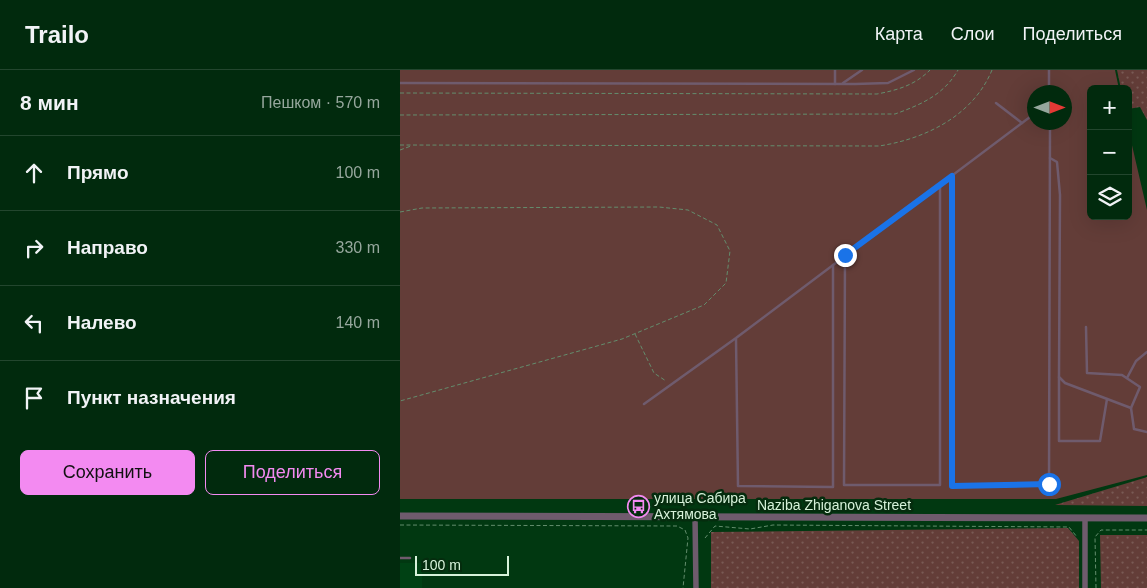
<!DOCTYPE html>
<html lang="ru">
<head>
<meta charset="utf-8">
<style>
	:root { --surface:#012a0d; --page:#0f361b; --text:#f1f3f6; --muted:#96a79d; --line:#23462e; --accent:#f38af1 }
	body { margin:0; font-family:Arial,sans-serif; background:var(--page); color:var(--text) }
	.controls { position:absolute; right:15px; top:15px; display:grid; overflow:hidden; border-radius:8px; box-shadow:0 5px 20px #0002 }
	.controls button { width:45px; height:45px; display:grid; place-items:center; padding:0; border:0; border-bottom:1px solid var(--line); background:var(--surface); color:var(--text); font:25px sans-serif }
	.compass { position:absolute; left:627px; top:15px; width:45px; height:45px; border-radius:50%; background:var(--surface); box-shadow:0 5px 20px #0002; rotate:90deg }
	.scale { position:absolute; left:15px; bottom:12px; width:94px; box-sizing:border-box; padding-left:5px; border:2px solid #d7f2da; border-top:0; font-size:14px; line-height:18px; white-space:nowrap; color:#d7f2da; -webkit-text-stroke:4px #052c0e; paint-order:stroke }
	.stop { position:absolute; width:15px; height:15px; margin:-11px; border:4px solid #1a73e8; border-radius:50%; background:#fff }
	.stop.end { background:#1a73e8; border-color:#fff; box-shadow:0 1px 5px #0008 }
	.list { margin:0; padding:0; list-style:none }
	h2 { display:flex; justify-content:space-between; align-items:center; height:65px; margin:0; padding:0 20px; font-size:21px }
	h2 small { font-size:16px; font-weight:400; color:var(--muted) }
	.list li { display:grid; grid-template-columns:32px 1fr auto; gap:15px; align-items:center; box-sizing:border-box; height:75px; padding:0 20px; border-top:1px solid var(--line) }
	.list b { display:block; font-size:19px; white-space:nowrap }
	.list em { font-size:16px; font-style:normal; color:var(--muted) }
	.actions { display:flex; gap:10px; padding:15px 20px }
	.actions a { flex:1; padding:11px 0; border:1px solid var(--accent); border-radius:8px; text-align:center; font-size:18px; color:var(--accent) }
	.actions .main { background:var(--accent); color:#111 }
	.icon { flex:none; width:28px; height:28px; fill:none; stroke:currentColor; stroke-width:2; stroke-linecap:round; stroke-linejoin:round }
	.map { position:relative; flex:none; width:747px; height:518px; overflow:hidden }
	header { display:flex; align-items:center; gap:30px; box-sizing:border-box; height:70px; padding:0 25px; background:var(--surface); border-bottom:1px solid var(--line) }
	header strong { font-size:24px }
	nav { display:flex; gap:28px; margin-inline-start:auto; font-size:18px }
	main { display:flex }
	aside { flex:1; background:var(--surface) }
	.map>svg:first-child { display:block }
	.built { fill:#004114 }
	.green { fill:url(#green-dots) }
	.pitch { fill:#633d38; fill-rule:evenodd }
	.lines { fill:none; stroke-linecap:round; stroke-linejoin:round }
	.path { stroke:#638d6d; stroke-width:1; stroke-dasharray:4 2.5; stroke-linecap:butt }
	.service { stroke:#6f5b6d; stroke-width:2.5 }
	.minor { stroke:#6f5b6d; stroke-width:5.5 }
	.tertiary { stroke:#6f5b6d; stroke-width:7 }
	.route { stroke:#1a73e8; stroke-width:6 }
	.labels { text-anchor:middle; stroke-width:5; stroke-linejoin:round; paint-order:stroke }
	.poi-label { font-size:14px; fill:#d7f2da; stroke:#052c0e; text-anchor:start }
	.street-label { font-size:14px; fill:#d7f2da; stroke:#052c0e }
</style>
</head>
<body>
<header>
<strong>Trailo</strong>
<nav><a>Карта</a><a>Слои</a><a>Поделиться</a></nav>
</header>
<main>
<aside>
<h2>8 мин<small>Пешком · 570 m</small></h2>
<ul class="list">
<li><svg class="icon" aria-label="ahead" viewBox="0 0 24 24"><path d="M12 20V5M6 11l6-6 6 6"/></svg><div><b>Прямо</b></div><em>100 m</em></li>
<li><svg class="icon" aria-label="right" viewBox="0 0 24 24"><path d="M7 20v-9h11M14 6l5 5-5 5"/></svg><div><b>Направо</b></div><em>330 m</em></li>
<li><svg class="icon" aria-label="left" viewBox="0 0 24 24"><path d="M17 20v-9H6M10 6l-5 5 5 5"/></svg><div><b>Налево</b></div><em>140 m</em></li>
<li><svg class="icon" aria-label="arrive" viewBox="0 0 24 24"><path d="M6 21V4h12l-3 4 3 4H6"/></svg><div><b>Пункт назначения</b></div></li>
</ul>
<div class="actions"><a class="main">Сохранить</a><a>Поделиться</a></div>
</aside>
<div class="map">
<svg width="747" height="518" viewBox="0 0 747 518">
	<defs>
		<pattern id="green-dots" width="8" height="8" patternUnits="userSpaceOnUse" patternTransform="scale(1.25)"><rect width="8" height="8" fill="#633d38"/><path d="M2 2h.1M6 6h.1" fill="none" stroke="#795a54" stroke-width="1.8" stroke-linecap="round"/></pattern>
	</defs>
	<rect width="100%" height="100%" fill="#013811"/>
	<rect class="built" x="0" y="493" width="22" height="25"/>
	<g class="green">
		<path d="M 717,0 L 747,0 L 747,50 L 740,37 L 728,39 L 728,19 L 721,19 Z"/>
		<path d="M 747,407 L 747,436 L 655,435 L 744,408 Z"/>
		<path d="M 668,458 L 679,471 L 679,518 L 311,518 L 311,462 Z"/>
		<path d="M 700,465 L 747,465 L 747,518 L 701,518 Z"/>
	</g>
	<path class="pitch" d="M 0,0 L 715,0 L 719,19 L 691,19 L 691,146 L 728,146 L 728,58 L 747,140 L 747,405 L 656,429 L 0,429 ZM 634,22 L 664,22 L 664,52 L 634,52 Z"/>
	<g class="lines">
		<g class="path">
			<path d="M 0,23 L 477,24 C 498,20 515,15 530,0"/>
			<path d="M 0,45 L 495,44 C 520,35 544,25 558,0"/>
			<path d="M 0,75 L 479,76 C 525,69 573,46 592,0"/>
			<path d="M 0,80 L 11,76"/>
			<path d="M 0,142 L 22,138 L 259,137 L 288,140 L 317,155 L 330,181 L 326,213 L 304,235 L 222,269 L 0,331"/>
			<path d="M 235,264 L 254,303 L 266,311"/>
			<path d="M 0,455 L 277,456 L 285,460 L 288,468 L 283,518"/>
			<path d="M 305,468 L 315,456 L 350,459 L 373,455 L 669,457 L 677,467"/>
			<path d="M 696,518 L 695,467 L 701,460 L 747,460"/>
		</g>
		<g class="service">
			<path d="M 435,0 L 435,14"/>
			<path d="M 649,0 L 649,22"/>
			<path d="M 0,13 L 455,14 L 488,13 L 514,0"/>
			<path d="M 443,13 L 462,0"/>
			<path d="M 596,33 L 622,53"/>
			<path d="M 650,88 L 657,92 L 660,125 L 659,307 L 665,313 L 731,338 L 734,359 L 747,362"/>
			<path d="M 553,106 L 552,415 L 649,415 L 650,52"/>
			<path d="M 445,185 L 444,415 L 540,415 L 540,115"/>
			<path d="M 686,257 L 687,303 L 722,305 L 740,317 L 731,338"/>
			<path d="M 336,269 L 338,416 L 433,417 L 433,195"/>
			<path d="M 659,307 L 659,371 L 700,371 L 707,329"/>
			<path d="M 727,308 L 736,291 L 747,282"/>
			<path d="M 244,334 L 336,268 L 634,44"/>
			<path d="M 0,488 L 10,488"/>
		</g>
		<g class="minor">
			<path d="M 295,446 L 296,518"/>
			<path d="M 685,448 L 685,518"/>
		</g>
		<path class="tertiary" d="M 0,446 L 747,448"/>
	</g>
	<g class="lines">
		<path class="route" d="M 445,185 L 552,106 L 552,416 L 649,414"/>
	</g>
	<defs>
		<symbol id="bus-ring" viewBox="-11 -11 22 22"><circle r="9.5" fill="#052c0e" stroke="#f38af1" stroke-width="1.5"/><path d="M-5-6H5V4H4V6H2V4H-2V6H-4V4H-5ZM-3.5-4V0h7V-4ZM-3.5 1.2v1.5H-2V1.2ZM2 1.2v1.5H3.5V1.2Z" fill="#f38af1"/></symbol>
	</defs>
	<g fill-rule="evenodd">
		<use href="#bus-ring" x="226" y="424" width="25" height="25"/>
	</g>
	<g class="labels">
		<g class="poi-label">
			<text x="254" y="433">улица Сабира<tspan x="254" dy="16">Ахтямова</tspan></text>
		</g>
		<g class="street-label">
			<text x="434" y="440">Naziba Zhiganova Street</text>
		</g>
	</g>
</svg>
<div class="controls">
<button>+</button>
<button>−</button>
<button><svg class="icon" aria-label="layers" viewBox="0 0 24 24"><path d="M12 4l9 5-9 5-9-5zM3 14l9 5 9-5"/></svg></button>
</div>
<svg class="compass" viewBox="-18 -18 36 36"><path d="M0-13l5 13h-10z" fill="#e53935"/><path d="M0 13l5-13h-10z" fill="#96a79d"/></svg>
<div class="scale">100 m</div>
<div class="stop" style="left:649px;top:414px"></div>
<div class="stop end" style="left:445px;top:185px"></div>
</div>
</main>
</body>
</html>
